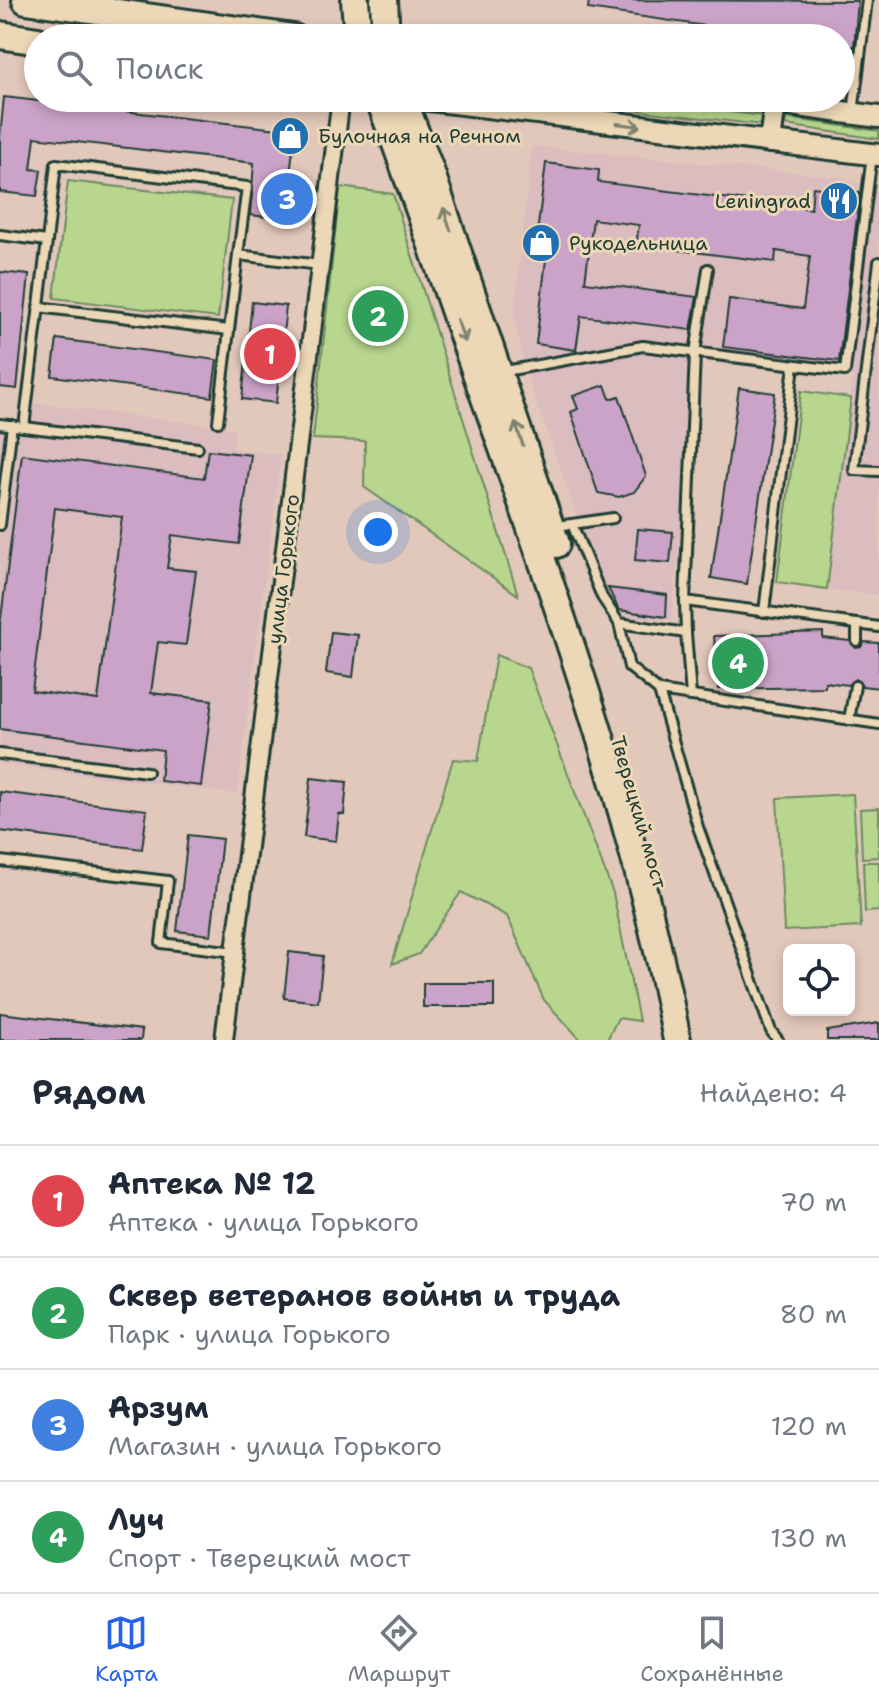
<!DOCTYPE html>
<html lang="ru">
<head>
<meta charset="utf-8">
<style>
	:root { --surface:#fff; --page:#f2f2f3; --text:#1f2937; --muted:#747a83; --line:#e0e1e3; --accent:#2563eb }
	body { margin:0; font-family:"Shantell Sans",sans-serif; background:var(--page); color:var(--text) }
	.controls { position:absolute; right:24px; bottom:24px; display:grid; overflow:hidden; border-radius:12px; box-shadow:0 4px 12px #0003 }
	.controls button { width:72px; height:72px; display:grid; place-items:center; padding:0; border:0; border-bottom:2px solid var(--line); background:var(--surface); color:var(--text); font:40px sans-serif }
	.you { position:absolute; left:378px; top:532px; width:28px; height:28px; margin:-20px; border:6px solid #fff; border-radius:50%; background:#1a73e8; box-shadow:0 0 0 12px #1a73e833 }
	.badge { display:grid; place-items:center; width:52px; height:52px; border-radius:50%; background:var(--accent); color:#fff; font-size:26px; font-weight:700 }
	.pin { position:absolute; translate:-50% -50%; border:4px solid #fff; box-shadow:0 2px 8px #0006 }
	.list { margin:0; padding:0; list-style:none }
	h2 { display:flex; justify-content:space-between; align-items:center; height:104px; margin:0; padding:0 32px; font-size:34px }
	h2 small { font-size:26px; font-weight:400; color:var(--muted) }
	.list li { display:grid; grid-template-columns:52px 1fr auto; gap:24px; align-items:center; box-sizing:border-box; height:112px; padding:0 32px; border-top:2px solid var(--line) }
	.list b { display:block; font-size:30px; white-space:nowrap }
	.list p { margin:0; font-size:26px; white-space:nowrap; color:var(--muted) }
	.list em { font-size:26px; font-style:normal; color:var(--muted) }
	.icon { flex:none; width:44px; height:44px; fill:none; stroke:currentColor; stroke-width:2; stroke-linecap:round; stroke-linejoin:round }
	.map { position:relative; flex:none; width:879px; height:1040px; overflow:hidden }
	.search { position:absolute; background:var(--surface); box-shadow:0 4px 12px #0003; left:24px; right:24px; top:24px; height:88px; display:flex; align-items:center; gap:20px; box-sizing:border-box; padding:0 28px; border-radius:44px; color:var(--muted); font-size:30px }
	.sheet { height:552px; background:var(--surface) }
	nav { display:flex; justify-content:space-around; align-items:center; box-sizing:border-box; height:112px; border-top:2px solid var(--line); background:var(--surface); font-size:22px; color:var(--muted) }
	nav a { display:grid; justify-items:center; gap:4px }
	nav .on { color:var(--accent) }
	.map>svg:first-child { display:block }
	.built { fill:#dbbcbf }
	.green { fill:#b8d68e; stroke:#6c8a61; stroke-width:2 }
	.building { fill:#cca3c8; stroke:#1f3d34; stroke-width:2; fill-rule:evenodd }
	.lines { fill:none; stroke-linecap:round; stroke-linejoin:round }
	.service-casing { stroke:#1f3d34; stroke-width:14 }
	.minor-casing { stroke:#1f3d34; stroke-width:22 }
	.tertiary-casing { stroke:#1f3d34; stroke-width:26 }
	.primary-casing { stroke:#1f3d34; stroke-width:32 }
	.service { stroke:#ecd7b6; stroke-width:8 }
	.minor { stroke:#ecd7b6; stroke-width:16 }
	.tertiary { stroke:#ecd7b6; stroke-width:20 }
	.primary { stroke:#ecd7b6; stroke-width:26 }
	.oneway { stroke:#7b826e }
	.labels { text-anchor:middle; stroke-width:6; stroke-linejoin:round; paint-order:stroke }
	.poi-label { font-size:20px; fill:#1f3d34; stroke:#ecd7b6; text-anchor:start }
	.street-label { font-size:20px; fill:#1f3d34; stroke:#ecd7b6 }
</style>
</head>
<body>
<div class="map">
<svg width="879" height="1040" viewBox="0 0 879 1040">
	<rect width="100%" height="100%" fill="#e2c7bb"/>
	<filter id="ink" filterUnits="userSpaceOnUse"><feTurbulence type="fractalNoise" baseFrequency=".0125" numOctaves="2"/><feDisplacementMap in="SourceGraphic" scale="16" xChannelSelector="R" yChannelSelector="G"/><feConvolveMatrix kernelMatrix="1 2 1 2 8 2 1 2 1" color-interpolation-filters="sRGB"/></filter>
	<g filter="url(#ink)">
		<g class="built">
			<path d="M 532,146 L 845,178 L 879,193 L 879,595 L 827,589 L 853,377 L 700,357 L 671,620 L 614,617 L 527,376 L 514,315 Z"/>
			<path d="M 24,402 L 235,429 L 233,449 L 281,455 L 237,794 L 0,764 L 0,417 L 21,419 Z"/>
		</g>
		<g class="green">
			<path d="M 530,98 L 612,98 L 763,116 L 762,125 Z"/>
			<path d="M 786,118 L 879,131 L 879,139 L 785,125 Z"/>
			<path d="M 68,181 L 232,200 L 218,318 L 54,298 Z"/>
			<path d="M 340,187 L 393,194 L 518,595 L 364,487 L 365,441 L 313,439 Z"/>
			<path d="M 801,391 L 851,398 L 827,589 L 777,582 Z"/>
			<path d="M 496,655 L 528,668 L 613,893 L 639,1021 L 618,1018 L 607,1040 L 581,1040 L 544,1000 L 507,916 L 461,892 L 419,954 L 392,964 L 453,759 L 478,761 Z"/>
			<path d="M 853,794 L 861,927 L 784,931 L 777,798 Z"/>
			<path d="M 879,808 L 879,857 L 862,858 L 860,809 Z"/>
			<path d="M 863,862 L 879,862 L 879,911 L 865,912 Z"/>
		</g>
		<g class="building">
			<path d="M 589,0 L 858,1 L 854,47 L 841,45 L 841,38 L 789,38 L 588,9 Z"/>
			<path d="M 4,97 L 295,131 L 285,219 L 250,215 L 254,163 L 35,137 L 31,169 L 41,170 L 37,196 L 0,192 L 0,137 Z"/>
			<path d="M 546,163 L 599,170 L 598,182 L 811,209 L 813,187 L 860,193 L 839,361 L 723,347 L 729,299 L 803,309 L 810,256 L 776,251 L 775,262 L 636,245 L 639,225 L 593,219 L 585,282 L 697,297 L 691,330 L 581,316 L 576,350 L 536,344 L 547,251 L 535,249 Z"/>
			<path d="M 0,272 L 29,275 L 17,389 L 0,387 Z"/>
			<path d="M 252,302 L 286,306 L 276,403 L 242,399 Z"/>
			<path d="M 57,339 L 217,360 L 212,397 L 52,376 Z"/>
			<path d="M 605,385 L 610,399 L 619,396 L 646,476 L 634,492 L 619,497 L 598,493 L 571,412 L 578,409 L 573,396 Z"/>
			<path d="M 739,388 L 775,393 L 747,584 L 711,578 Z"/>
			<path d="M 208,450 L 251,455 L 239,544 L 172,535 L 167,568 L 196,571 L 186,645 L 158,642 L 151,693 L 212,700 L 201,786 L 160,781 L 163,750 L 0,729 L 0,626 L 22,454 L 204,478 ZM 55,508 L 122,517 L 98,700 L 32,691 Z"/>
			<path d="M 638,529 L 673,532 L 670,563 L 635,560 Z"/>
			<path d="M 608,588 L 667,595 L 666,617 L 619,610 Z"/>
			<path d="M 331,632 L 358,635 L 353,677 L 326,673 Z"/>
			<path d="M 823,632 L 823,638 L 850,641 L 856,648 L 861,647 L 864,642 L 879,643 L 879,688 L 862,686 L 855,679 L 848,685 L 825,682 L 825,687 L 718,689 L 714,636 Z"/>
			<path d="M 311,778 L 347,782 L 344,815 L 339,814 L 336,841 L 304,837 Z"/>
			<path d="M 0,792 L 147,810 L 142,849 L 0,831 Z"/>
			<path d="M 188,835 L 222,839 L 211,935 L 177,931 Z"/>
			<path d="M 289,952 L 323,956 L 318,1002 L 284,998 Z"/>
			<rect x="423" y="983" width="71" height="24"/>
			<path d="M 0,1013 L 142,1030 L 141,1040 L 0,1040 Z"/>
			<path d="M 879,1023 L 879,1040 L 827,1040 L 827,1031 Z"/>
		</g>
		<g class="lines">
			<defs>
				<g id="service">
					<path d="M 853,113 L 867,0"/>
					<path d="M 0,235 L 47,241 L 56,164 L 247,187 L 238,255"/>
					<path d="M 879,262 L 854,470 L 879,471"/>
					<path d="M 708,269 L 695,353 L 685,601 L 879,627"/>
					<path d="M 38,307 L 229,330"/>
					<path d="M 500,372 L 643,346 L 845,371 L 872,155"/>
					<path d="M 218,422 L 238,255 L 320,265"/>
					<path d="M 0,424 L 24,427 L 47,241"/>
					<path d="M 24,427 L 198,448"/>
					<path d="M 572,524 L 613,518"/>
					<path d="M 0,525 L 12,425"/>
					<path d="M 555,526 L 572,524 L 602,597 L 619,623 L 686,633 L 691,696"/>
					<path d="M 685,601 L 686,633"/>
					<path d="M 764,612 L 794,365"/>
					<path d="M 619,623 L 629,667 L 659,691 L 698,827 L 771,1031 L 778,1040"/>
					<path d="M 857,624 L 857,641"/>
					<path d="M 659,691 L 879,724"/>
					<path d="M 849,720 L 855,686"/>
					<path d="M 0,754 L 147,772"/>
					<path d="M 0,861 L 168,881 L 161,943 L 235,952"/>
				</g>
				<path id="minor" d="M 224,1040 L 341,98"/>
				<g id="tertiary">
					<path d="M 413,98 L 879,155"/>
					<path d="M 738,98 L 879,117"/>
					<path d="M 770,142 L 775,103"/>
				</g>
				<g id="primary">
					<path d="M 26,0 L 294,38"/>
					<path d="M 355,0 L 358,38"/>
					<path d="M 384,0 L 386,38"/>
					<path d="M 0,35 L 38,41"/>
					<path d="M 379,98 C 417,198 450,300 486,401 C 561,611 635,821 677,1040"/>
					<path d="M 402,98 L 430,170 L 556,544"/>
				</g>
			</defs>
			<use href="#service" class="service-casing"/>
			<use href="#minor" class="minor-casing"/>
			<use href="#tertiary" class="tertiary-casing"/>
			<use href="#primary" class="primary-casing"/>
			<use href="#service" class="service"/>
			<use href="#minor" class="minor"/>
			<use href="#tertiary" class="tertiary"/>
			<use href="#primary" class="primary"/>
		</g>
		<defs><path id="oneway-shaft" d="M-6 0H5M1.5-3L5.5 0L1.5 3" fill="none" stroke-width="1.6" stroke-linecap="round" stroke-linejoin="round" transform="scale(2)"/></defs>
		<g class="oneway">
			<use href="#oneway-shaft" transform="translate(629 125) rotate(7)"/>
			<use href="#oneway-shaft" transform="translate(447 219) rotate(-108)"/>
			<use href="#oneway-shaft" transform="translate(461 331) rotate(70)"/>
			<use href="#oneway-shaft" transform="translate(519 434) rotate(-109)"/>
		</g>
	</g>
	<defs>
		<symbol id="shop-disc" viewBox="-11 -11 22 22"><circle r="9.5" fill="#1f6fb2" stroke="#ecd7b6"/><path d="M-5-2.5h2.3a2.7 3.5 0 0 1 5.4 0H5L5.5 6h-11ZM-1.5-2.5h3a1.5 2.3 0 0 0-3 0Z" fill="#fff"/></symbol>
		<symbol id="restaurant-disc" viewBox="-11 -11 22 22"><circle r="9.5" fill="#1f6fb2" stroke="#ecd7b6"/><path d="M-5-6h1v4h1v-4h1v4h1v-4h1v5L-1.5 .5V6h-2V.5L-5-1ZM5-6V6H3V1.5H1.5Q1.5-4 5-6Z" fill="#fff"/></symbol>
	</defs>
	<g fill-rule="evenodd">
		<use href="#shop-disc" x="268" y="114" width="44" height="44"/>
		<use href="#restaurant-disc" x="817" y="179" width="44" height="44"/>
		<use href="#shop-disc" x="519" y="221" width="44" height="44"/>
	</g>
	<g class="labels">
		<g class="poi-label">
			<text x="318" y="143">Булочная на Речном</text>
			<text x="811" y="208" text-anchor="end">Leningrad</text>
			<text x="569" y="250">Рукодельница</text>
		</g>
		<g class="street-label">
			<text transform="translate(283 569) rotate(-83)" y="7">улица Горького</text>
			<text transform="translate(639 812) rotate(74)" y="7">Тверецкий мост</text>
		</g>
	</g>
</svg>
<div class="controls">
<button><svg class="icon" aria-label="locate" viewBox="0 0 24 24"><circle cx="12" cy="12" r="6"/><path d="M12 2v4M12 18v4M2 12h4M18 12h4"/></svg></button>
</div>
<div class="you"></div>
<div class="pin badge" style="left:270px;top:354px;background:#e0444e">1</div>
<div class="pin badge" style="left:378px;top:316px;background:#2e9e5b">2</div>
<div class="pin badge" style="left:287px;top:199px;background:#3f7fe0">3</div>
<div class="pin badge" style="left:738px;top:663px;background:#2e9e5b">4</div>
<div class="search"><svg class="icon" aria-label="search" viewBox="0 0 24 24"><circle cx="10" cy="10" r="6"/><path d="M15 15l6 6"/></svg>Поиск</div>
</div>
<section class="sheet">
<h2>Рядом<small>Найдено: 4</small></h2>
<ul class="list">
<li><span class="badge" style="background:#e0444e">1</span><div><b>Аптека № 12</b><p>Аптека · улица Горького</p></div><em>70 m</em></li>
<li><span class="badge" style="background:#2e9e5b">2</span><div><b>Сквер ветеранов войны и труда</b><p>Парк · улица Горького</p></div><em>80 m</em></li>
<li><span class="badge" style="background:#3f7fe0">3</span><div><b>Арзум</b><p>Магазин · улица Горького</p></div><em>120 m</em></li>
<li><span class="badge" style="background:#2e9e5b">4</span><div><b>Луч</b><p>Спорт · Тверецкий мост</p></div><em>130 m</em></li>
</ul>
</section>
<nav>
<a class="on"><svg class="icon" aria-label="map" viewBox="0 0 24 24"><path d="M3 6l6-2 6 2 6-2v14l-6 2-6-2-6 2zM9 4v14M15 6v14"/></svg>Карта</a>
<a><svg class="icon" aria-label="directions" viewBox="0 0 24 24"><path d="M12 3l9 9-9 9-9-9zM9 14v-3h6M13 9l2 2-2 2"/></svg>Маршрут</a>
<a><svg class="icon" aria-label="saved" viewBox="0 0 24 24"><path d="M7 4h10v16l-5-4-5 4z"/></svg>Сохранённые</a>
</nav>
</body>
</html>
